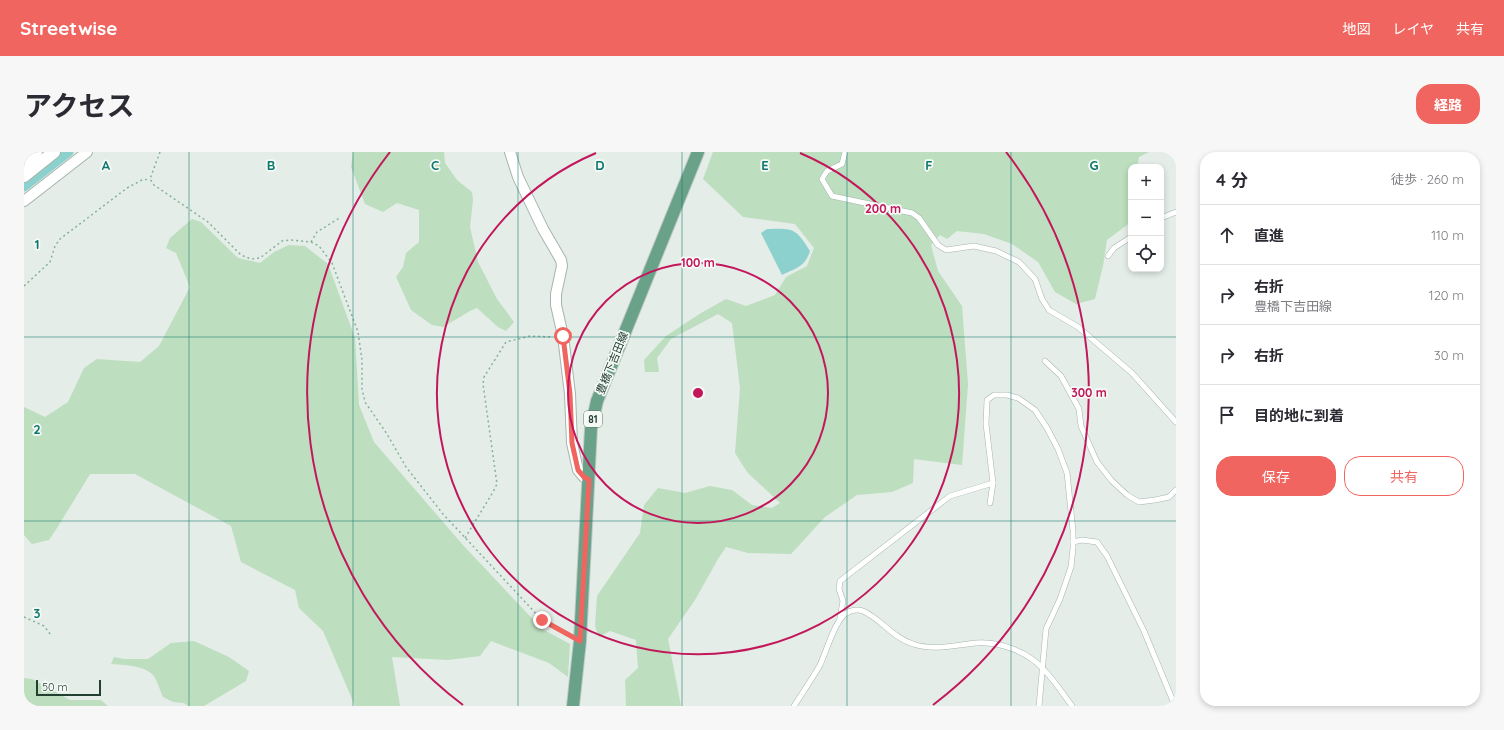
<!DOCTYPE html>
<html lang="ja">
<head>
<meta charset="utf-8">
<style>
	:root { --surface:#fff; --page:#f7f7f7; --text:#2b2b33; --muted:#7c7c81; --line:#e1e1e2; --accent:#f0655f }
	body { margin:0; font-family:Quicksand,"Noto Sans JP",sans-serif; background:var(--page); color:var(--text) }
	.controls { position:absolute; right:12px; top:12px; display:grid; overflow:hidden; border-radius:8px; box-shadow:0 2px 6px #0003 }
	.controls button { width:36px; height:36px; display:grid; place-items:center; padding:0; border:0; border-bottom:1px solid var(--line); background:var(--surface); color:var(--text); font:20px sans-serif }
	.scale { position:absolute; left:12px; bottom:10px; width:65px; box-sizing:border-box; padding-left:4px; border:2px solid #233f32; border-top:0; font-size:11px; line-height:14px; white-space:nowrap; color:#233f32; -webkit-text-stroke:3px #f5faf6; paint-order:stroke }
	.stop { position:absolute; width:12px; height:12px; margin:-9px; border:3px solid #f0655f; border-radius:50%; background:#fff }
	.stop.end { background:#f0655f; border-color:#fff; box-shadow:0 1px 4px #0008 }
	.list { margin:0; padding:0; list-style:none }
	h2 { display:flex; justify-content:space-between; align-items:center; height:52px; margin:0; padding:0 16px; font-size:17px }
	h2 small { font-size:13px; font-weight:400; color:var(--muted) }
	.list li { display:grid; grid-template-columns:26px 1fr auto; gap:12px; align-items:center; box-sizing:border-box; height:60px; padding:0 16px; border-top:1px solid var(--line) }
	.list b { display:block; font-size:15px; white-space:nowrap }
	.list p { margin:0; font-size:13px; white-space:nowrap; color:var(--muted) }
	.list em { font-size:13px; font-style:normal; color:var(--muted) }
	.actions { display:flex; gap:8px; padding:12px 16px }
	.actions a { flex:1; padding:9px 0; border:1px solid var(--accent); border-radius:16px; text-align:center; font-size:14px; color:var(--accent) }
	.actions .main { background:var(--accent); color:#fff }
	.icon { flex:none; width:22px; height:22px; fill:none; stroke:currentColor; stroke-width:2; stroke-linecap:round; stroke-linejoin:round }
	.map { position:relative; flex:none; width:1152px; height:554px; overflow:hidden; border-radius:16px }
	header { display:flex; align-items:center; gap:24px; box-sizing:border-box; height:56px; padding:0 20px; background:var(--accent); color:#fff }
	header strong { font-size:19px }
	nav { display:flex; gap:22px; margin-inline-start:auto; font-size:14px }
	.intro { display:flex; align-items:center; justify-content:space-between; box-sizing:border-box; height:96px; padding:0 24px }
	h1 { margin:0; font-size:28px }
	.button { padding:10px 18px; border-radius:16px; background:var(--accent); color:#fff; font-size:14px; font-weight:700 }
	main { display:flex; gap:24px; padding:0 24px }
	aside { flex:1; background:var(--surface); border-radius:16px; box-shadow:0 2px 6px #0003 }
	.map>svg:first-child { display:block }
	.green { fill:#bddebf }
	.water { fill:#8dd1ce }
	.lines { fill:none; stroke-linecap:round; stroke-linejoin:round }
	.canal { stroke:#8dd1ce; stroke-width:9 }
	.service-casing { stroke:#a6b5ad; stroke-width:6 }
	.minor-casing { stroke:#a6b5ad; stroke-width:12 }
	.tertiary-casing { stroke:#a6b5ad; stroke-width:14 }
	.primary-casing { stroke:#c1c9c6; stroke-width:14 }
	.path { stroke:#85b19a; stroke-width:1.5; stroke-dasharray:2 3; stroke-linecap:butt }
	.service { stroke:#fff; stroke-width:5 }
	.minor { stroke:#fff; stroke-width:10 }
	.tertiary { stroke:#fff; stroke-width:12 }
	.primary { stroke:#69a288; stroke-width:12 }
	.route { stroke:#f0655f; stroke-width:5 }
	.grid { fill:none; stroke:#0f766e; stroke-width:1; stroke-opacity:0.55 }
	.ring { fill:none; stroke:#c2185b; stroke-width:2 }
	.labels { text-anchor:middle; stroke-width:3.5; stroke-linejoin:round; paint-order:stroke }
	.shield { fill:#f5faf6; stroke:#62776d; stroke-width:1 }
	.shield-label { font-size:10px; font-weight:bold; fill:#233f32 }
	.street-label { font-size:11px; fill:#233f32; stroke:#f5faf6 }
	.grid-label { font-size:13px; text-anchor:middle; font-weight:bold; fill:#0f766e; stroke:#f5faf6; stroke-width:3.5; stroke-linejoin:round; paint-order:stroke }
	.centre { fill:#c2185b; stroke:#f5faf6; stroke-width:2 }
	.ring-label { font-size:12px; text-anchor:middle; font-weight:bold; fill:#c2185b; stroke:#f5faf6; stroke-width:3.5; stroke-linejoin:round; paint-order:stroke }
</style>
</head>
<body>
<header>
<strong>Streetwise</strong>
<nav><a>地図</a><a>レイヤ</a><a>共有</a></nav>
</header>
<div class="intro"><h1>アクセス</h1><a class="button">経路</a></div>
<main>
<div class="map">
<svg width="1152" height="554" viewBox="0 0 1152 554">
	<rect width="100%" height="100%" fill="#e4ede7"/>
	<g class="green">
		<path d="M 329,0 L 420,0 L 421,11 L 433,28 L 448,40 L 449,48 L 446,75 L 454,110 L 473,147 L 490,170 L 482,179 L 474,175 L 453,156 L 446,159 L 419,175 L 408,173 L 387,158 L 372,125 L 379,115 L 382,101 L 395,90 L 395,58 L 373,51 L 359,60 L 341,52 L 327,15 Z"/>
		<path d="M 689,0 L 1125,0 L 1115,5 L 1113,15 L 1107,15 L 1107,70 L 1083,88 L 1079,114 L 1071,147 L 1052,152 L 1031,140 L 1014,110 L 988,92 L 960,82 L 933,79 L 923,87 L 916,83 L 907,93 L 914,119 L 938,154 L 944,232 L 938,313 L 890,307 L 889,331 L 868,340 L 833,343 L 801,365 L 767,402 L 724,401 L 702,395 L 694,407 L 671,448 L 644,487 L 657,554 L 602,554 L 601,528 L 614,516 L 612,488 L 586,479 L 575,485 L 571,474 L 573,444 L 616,381 L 620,353 L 634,336 L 661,341 L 686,334 L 708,338 L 728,353 L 748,356 L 756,351 L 723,320 L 711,301 L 716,236 L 708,171 L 694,162 L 647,187 L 633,206 L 635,220 L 621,220 L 620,208 L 642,184 L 677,161 L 702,147 L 722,154 L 751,143 L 762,125 L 783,114 L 790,96 L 771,72 L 719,65 L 679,27 Z"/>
		<path d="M 168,67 L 177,70 L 214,106 L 236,111 L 250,100 L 265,93 L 281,94 L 304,112 L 331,186 L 335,253 L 350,290 L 438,392 L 518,477 L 546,492 L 544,525 L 525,511 L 467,489 L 456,504 L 424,508 L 368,505 L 376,554 L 331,554 L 299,479 L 275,456 L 271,438 L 217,410 L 207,374 L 111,322 L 66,322 L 33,376 L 25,388 L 8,392 L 0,383 L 0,255 L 21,265 L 44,250 L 60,216 L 73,207 L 116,210 L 135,194 L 166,135 L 152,101 L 142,96 L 146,86 Z"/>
		<path d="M 170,489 L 205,505 L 225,519 L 222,529 L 180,554 L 164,554 L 160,551 L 149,550 L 139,545 C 136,539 133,526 128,522 C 118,513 100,513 87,512 L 90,505 L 100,507 L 124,507 L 147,491 Z"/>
		<path d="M 0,526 L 8,527 L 46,548 L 77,548 L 84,554 L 0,554 Z"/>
	</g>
	<path class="water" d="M 743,77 C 769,76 772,76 786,99 C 781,115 772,116 758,123 L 737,81 Z"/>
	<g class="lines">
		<path class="canal" d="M 0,35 L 45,0"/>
		<defs>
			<g id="service">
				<path d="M 821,0 L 818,12 L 803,19 L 798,27 L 808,44 L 888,61 L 895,66 L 914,93 L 922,98 L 950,94 L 972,99 L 995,110 L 1011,127 L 1018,147 L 1025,158 L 1054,175 L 1108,221 L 1152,270"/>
				<path d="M 1137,66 L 1152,60"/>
				<path d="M 1084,104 L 1090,96 L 1107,85"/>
				<path d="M 1021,209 L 1037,224 L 1055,257 L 1057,274 L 1073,310 L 1088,329 L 1103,343 L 1115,350 L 1131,348 L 1145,345 L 1152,338"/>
				<path d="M 966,351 L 969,331 L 962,272 L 963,248 L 970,243 L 983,243 L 994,246 L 1011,258 L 1023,276 L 1034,297 L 1043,321 L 1049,379 L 1049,396 L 1047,415 L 1036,447 L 1022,477 L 1015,554"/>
				<path d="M 1049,390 L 1058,388 L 1073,390 L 1083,404 L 1120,479 L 1151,554"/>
				<path d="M 816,466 L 819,449 L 815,437 L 816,429 L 926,344 L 969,331"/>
				<path d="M 770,554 C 779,540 788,527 796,513 C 802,500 811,469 821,462 C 826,458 834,457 839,459 C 857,467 869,486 889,492 C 910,499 931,493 952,491 C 975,489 1005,500 1020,518 C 1031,529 1039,542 1048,554"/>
			</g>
			<g id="minor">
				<path d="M 486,0 L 494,25 L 519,77 L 537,108 L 538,114 L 532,142 L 532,153 L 539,184 L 546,242 L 548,291 L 554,318 L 560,325 L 565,327"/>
				<path d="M 0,13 L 13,0"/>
				<path d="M 0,49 L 63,0"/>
			</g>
			<path id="tertiary" d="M 0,24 L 30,0"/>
			<path id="primary" d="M 549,554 L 556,489 L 567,276 L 573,249 L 674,0"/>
		</defs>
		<use href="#service" class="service-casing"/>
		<use href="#minor" class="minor-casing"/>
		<use href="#tertiary" class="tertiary-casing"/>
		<use href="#primary" class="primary-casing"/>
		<g class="path">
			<path d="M 136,0 L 126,27 L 130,33 L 184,70 L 217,103 L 227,107 L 236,106 L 258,89 L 267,88 L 287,90 L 295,94 L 308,111 L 334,180 L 338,208 L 338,237 L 341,250 L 363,282 L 382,315 L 419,362 L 518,468 L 547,484"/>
			<path d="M 287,90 L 293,80 L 317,65"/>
			<path d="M 0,134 L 26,110 L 31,94 L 36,87 L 103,36 L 118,28 L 126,27"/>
			<path d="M 441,386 L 469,340 L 473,332 L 459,232 L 460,225 L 482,190 L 506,184 L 529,185"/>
			<path d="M 0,465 L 20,474 L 27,483"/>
		</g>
		<use href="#service" class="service"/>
		<use href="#minor" class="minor"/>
		<use href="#tertiary" class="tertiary"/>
		<use href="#primary" class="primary"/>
	</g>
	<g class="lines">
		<path class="route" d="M 518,468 L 556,489 L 565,328 L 560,325 L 554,318 L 548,291 L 546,242 L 539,184"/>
	</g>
	<path class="grid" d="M 165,0 L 165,554M 329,0 L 329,554M 494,0 L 494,554M 658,0 L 658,554M 823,0 L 823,554M 987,0 L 987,554M 0,185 L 1152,185M 0,369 L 1152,369"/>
	<g class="ring">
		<circle cx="674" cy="241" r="130"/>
		<path d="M776 1A261 261 0 1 1 572 1"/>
		<path d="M439 553A391 391 0 0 1 366 0M982 0A391 391 0 0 1 909 553"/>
	</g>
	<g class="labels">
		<rect class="shield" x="560" y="259" width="18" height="16" rx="3"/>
		<g class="shield-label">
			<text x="569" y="271">81</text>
		</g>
		<g class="street-label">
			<text transform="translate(588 211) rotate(-68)" y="4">豊橋下吉田線</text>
		</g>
	</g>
	<g class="grid-label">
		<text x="82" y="18">A</text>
		<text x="247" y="18">B</text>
		<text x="411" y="18">C</text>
		<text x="576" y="18">D</text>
		<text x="741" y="18">E</text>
		<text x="905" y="18">F</text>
		<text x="1070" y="18">G</text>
		<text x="13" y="97">1</text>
		<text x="13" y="282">2</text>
		<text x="13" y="466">3</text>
	</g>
	<circle cx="674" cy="241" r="6" class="centre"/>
	<g class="ring-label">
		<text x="859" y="61">200 m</text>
		<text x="674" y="115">100 m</text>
		<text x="1065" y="245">300 m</text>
	</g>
</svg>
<div class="controls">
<button>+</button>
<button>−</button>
<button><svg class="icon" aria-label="locate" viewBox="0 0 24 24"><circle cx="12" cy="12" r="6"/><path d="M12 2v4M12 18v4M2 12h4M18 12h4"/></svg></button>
</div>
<div class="scale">50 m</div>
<div class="stop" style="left:539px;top:184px"></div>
<div class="stop end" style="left:518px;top:468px"></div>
</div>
<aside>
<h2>4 分<small>徒歩 · 260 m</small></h2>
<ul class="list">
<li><svg class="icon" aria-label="ahead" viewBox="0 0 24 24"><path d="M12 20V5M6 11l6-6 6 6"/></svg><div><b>直進</b></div><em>110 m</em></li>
<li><svg class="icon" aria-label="right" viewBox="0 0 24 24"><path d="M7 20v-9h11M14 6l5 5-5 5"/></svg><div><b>右折</b><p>豊橋下吉田線</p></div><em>120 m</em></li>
<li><svg class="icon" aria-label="right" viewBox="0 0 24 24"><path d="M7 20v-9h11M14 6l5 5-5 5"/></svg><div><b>右折</b></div><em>30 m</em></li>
<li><svg class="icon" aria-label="arrive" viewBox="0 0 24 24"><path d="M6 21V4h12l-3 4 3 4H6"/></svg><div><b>目的地に到着</b></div></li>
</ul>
<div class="actions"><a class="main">保存</a><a>共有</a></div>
</aside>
</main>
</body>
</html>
